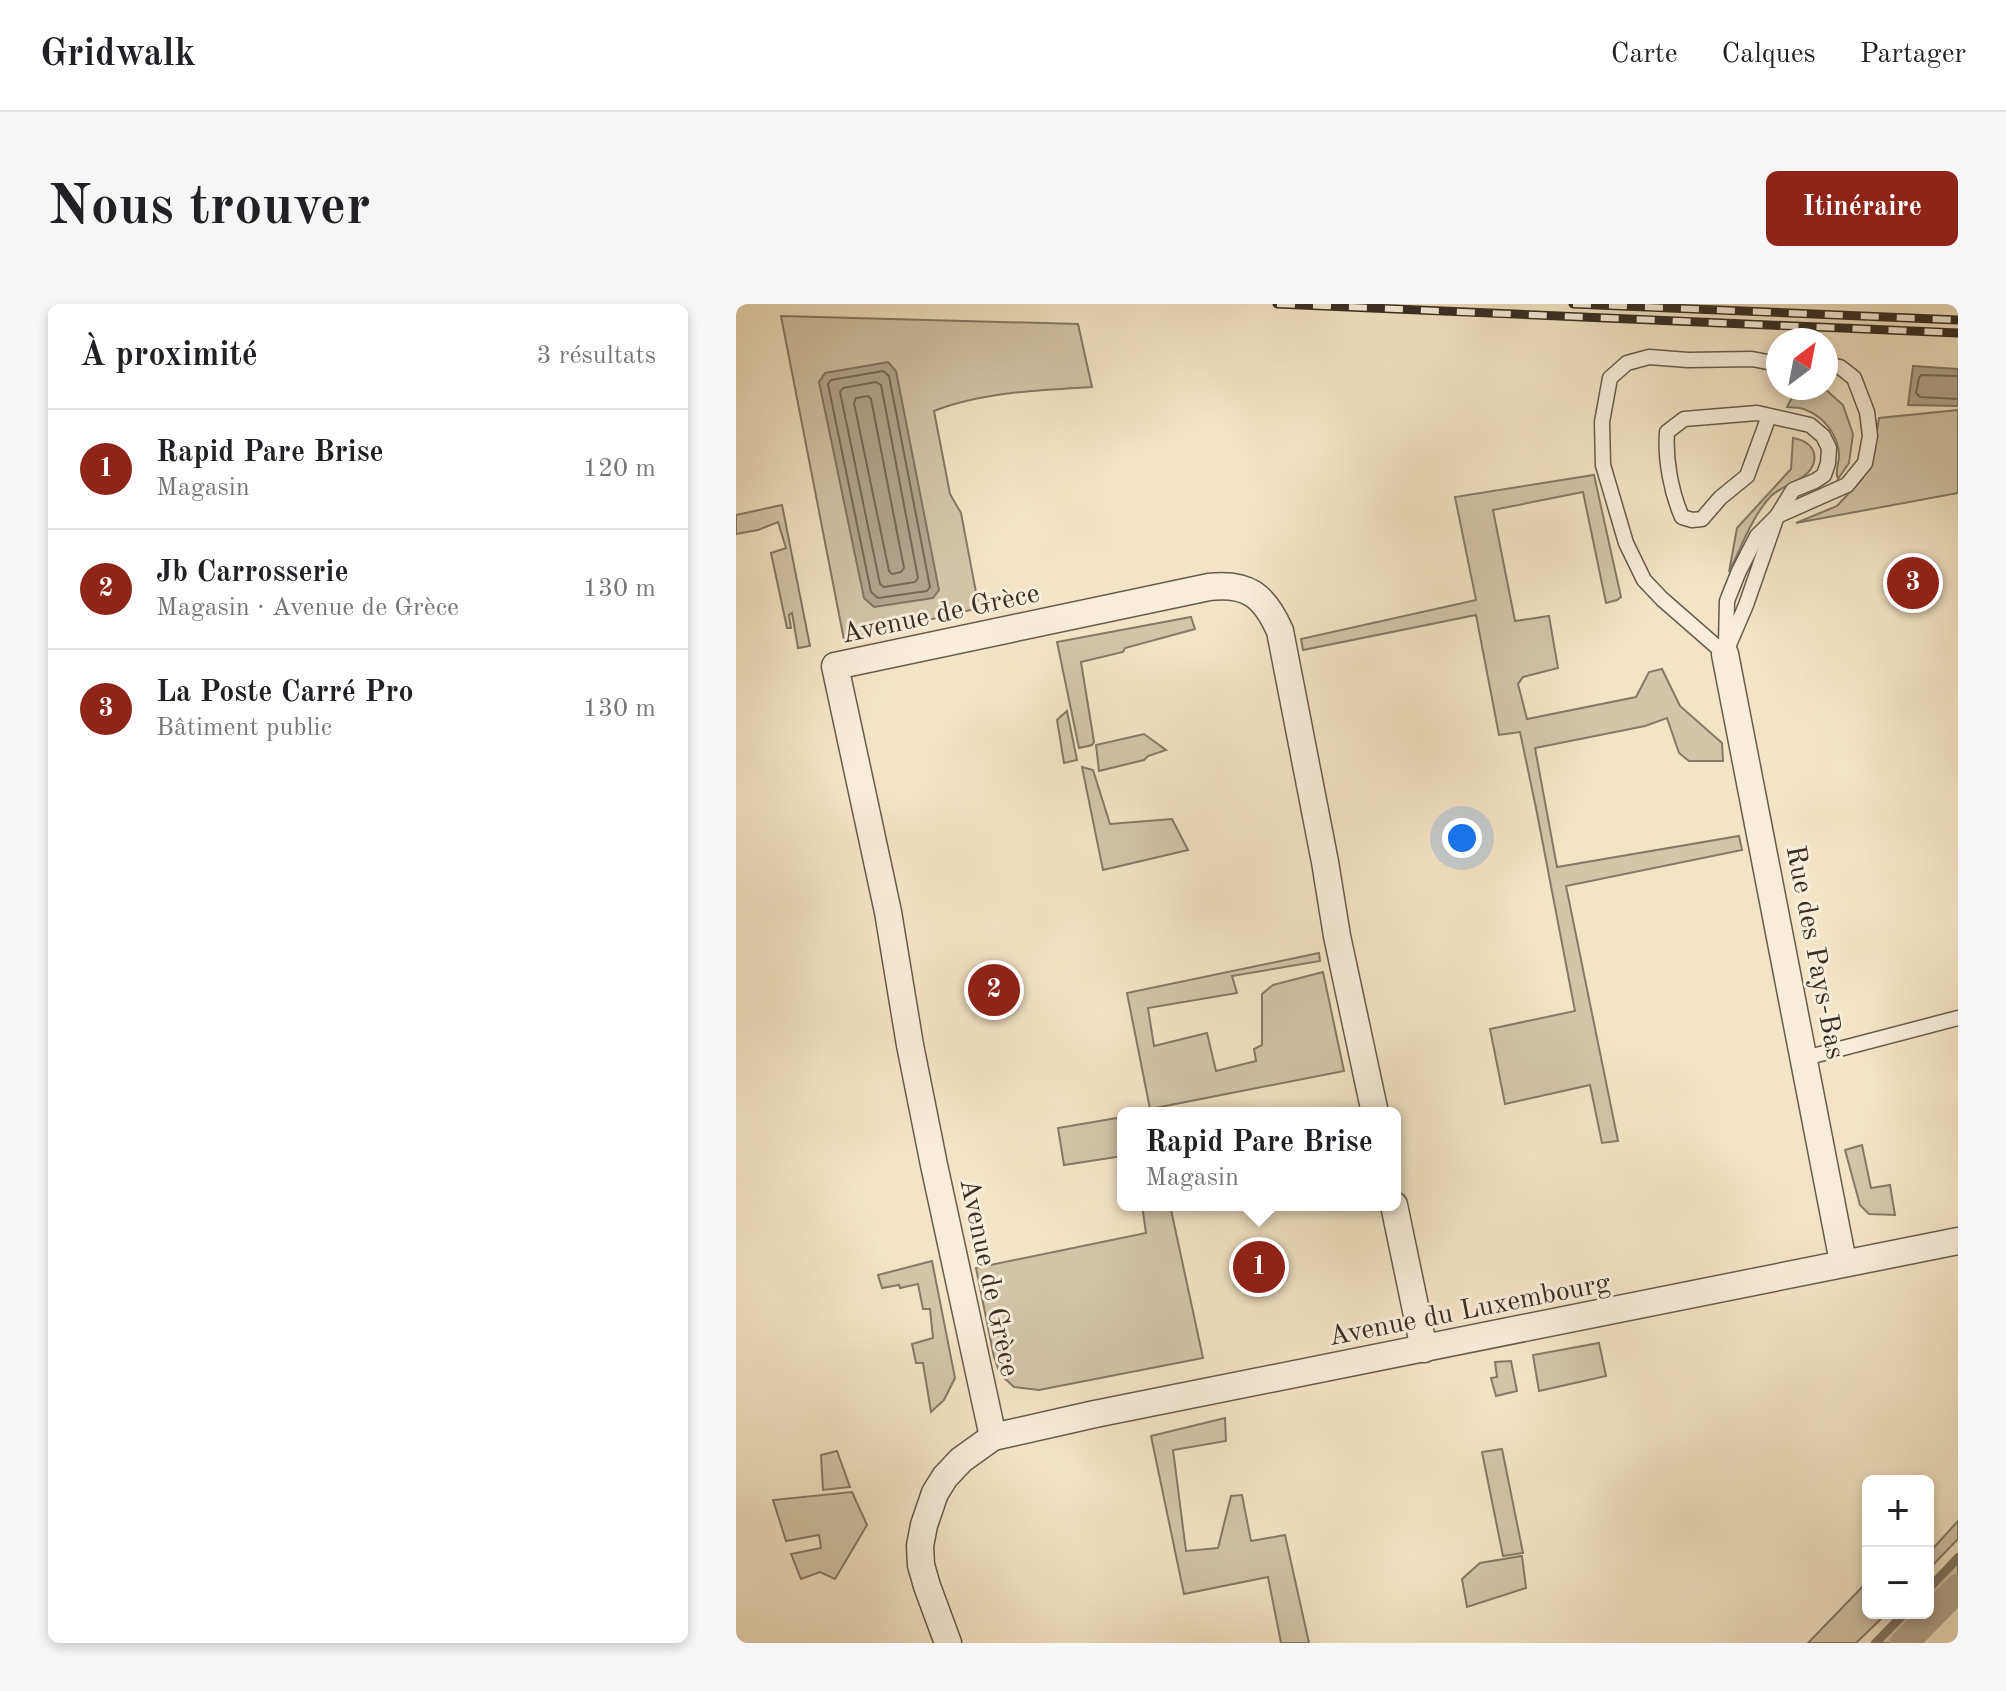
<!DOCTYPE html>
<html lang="fr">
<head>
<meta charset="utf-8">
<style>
	:root { --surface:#fff; --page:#f6f6f6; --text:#202124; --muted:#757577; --line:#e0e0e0; --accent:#8f2418 }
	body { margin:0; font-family:"Old Standard TT",serif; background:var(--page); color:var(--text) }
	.controls { position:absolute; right:24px; bottom:24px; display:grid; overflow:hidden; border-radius:12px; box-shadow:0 4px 12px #0003 }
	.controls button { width:72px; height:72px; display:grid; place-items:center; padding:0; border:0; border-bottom:2px solid var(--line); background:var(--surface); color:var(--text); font:40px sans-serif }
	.compass { position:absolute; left:1030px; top:24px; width:72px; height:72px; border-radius:50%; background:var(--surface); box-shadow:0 4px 12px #0003; rotate:32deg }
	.you { position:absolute; left:726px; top:534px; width:28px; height:28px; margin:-20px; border:6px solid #fff; border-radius:50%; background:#1a73e8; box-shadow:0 0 0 12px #1a73e833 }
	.badge { display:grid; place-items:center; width:52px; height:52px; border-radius:50%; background:var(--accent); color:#fff; font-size:26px; font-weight:700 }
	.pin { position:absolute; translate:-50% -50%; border:4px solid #fff; box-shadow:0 2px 8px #0006 }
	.popup { position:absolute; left:381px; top:803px; width:284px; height:104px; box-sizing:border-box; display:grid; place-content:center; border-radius:12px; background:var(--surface); filter:drop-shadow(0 2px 6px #0005); font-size:26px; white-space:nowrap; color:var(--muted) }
	.popup b { font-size:30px; color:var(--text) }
	.popup::after { content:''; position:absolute; left:50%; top:100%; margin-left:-16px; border:16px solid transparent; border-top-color:var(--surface) }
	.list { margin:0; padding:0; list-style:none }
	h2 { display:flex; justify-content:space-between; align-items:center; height:104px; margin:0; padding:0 32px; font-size:34px }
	h2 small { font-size:26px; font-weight:400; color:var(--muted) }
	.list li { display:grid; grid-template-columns:52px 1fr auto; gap:24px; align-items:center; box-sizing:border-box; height:120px; padding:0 32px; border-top:2px solid var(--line) }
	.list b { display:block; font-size:30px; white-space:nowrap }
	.list p { margin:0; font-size:26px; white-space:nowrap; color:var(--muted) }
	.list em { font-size:26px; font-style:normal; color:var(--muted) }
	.map { position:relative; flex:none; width:1222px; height:1339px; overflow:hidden; border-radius:12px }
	header { display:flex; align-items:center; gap:48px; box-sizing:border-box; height:112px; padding:0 40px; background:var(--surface); border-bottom:2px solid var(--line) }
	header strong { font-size:38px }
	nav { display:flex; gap:44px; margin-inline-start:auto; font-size:28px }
	.intro { display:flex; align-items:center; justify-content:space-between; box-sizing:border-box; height:192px; padding:0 48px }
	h1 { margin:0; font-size:56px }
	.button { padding:20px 36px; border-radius:12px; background:var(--accent); color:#fff; font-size:28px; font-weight:700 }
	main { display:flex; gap:48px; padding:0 48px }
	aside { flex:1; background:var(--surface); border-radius:12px; box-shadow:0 4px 12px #0003 }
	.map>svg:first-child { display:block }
	.green { fill:#d4c5a9; stroke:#867966; stroke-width:2 }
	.water { fill:#b4a68e; stroke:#827663; stroke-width:2 }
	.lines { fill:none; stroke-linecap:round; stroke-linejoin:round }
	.shore { stroke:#766a58; stroke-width:2 }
	.stream { stroke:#827663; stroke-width:8 }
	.canal { stroke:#b4a68e; stroke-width:28 }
	.lane-casing { stroke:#675b4b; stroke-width:17 }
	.street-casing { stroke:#675b4b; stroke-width:29 }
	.lane { stroke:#f8edd9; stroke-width:14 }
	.street { stroke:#f8edd9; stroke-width:26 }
	.rail-casing { stroke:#382d22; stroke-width:9 }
	.rail { stroke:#f8edd9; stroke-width:6; stroke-dasharray:18; stroke-linecap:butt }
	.labels { text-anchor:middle; stroke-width:6; stroke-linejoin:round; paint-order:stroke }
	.street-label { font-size:28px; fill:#382d22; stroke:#f8edd9 }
</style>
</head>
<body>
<header>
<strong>Gridwalk</strong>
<nav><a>Carte</a><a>Calques</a><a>Partager</a></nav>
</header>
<div class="intro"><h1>Nous trouver</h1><a class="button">Itinéraire</a></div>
<main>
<aside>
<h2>À proximité<small>3 résultats</small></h2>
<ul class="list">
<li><span class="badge">1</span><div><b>Rapid Pare Brise</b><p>Magasin</p></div><em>120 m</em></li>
<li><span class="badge">2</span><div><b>Jb Carrosserie</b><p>Magasin · Avenue de Grèce</p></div><em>130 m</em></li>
<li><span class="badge">3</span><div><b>La Poste Carré Pro</b><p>Bâtiment public</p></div><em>130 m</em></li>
</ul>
</aside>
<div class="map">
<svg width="1222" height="1339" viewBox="0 0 1222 1339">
	<rect width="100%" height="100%" fill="#f4e4c5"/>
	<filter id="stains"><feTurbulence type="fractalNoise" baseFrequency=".0025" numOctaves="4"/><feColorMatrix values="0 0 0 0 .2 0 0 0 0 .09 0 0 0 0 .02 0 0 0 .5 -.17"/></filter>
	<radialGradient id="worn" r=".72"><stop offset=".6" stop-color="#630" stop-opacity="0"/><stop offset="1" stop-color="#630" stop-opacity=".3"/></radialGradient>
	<g class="green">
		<path d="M 45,12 L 342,20 L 356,83 C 305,86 246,88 198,107 L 214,190 L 225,209 L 243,304 L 108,336 Z"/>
		<path d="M 1061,84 L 1088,84 L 1107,101 L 1117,130 L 1113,159 L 1102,175 C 1098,165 1104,160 1103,150 C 1102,131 1088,113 1070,106 C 1065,103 1057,104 1051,103 Z"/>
		<path d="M 1222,106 L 1222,189 L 1060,219 L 1101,202 L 1126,175 L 1137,149 L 1143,114 Z"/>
		<path d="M 1057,134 C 1069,136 1081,143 1078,158 C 1074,176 1047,180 1035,192 C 1016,212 1005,244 993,268 L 1001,224 L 1055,165 Z"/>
		<path d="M 858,171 L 885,293 L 881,296 L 870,299 L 847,188 L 757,206 L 779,317 L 813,312 L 822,364 L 787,373 L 782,380 L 791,415 L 900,393 L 913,368 L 926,365 L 944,402 L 986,439 L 987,457 L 953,457 L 943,449 L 931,414 L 909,422 L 799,444 L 821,563 L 1003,532 L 1006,546 L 830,582 L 882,837 L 866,839 L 854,781 L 769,800 L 754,725 L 839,707 L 800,504 L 784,428 L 763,431 L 740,311 L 567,346 L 565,335 L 740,296 L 719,193 Z"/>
		<path d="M 46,201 L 74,342 L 62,344 L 56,309 L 53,311 L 55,324 L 51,324 L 35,249 L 50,244 L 42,218 L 22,226 L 0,230 L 0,211 Z"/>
		<path d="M 455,313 L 459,325 L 389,344 L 387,348 L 345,358 L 358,438 L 356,441 L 343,444 L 321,338 Z"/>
		<path d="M 331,407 L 341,456 L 328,459 L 321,416 Z"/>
		<path d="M 408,430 L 430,446 L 412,452 L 408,456 L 363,467 L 360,441 Z"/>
		<path d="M 346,463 L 357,466 L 374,520 L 436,515 L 452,546 L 367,566 Z"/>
		<path d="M 583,649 L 584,657 L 496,672 L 501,689 L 412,704 L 418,742 L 471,729 L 480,767 L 520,757 L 518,745 L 526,741 L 526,690 L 537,681 L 587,668 L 608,767 L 414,805 L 391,689 Z"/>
		<path d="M 387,813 L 387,852 L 328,861 L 322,824 Z"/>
		<path d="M 1126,841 L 1135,884 L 1154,881 L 1159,911 L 1133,910 L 1124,901 L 1109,846 Z"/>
		<path d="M 406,901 L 434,901 L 467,1054 L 303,1086 L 278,1083 L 264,1070 L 258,1053 L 240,964 L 410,929 Z"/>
		<path d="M 196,957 L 219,1074 L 208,1096 L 195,1108 L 187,1059 L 180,1059 L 176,1040 L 197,1034 L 194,1005 L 187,1005 L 182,980 L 164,984 L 163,981 L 146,984 L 142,971 Z"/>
		<path d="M 863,1039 L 870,1072 L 803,1087 L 797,1051 Z"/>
		<path d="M 775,1057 L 781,1087 L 760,1092 L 755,1074 L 761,1073 L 759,1058 Z"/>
		<path d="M 489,1114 L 490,1137 L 437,1146 L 450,1247 L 482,1244 L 495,1192 L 506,1191 L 515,1237 L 549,1231 L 573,1339 L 545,1339 L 532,1273 L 448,1290 L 415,1132 Z"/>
		<path d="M 766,1145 L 787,1249 L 767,1252 L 746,1148 Z"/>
		<path d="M 101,1147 L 114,1183 L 87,1186 L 85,1151 Z"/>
		<path d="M 116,1188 L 131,1221 L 99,1275 L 84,1268 L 65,1275 L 55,1250 L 85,1244 L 83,1231 L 50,1237 L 37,1196 Z"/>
		<path d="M 1222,1217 L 1222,1235 L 1192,1266 L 1192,1250 Z"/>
		<path d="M 786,1252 L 790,1284 L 731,1303 L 726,1275 L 744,1259 Z"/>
		<path d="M 1222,1259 L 1222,1275 L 1192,1306 L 1192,1290 Z"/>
		<path d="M 1132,1277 L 1132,1309 L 1151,1309 L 1150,1310 L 1120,1339 L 1072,1339 Z"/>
		<path d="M 1174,1309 L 1189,1309 L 1159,1339 L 1144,1339 Z"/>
	</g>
	<g class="water">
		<path d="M 152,58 L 160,67 L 203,286 L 197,294 L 138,303 L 128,294 L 83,78 L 89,69 Z"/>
		<path d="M 1177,62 L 1222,65 L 1222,102 L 1172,101 Z"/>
	</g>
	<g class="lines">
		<g class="shore">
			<path d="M 147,67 L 153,72 L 194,283 L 191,287 L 142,294 L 135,288 L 92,80 L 95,76 Z"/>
			<path d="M 1222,72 L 1185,71 L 1183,74 L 1180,89 L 1184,93 L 1222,95"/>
			<path d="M 140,78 L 145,81 L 182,274 L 179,278 L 148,283 L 144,280 L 104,88 L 107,84 Z"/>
			<path d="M 132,92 L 135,95 L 168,264 L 165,268 L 156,270 L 153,267 L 118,99 L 120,94 Z"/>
		</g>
		<g class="stream">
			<path d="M 1192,1285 L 1222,1253"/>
			<path d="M 1139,1339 L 1168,1309"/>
		</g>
		<path class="canal" d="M 1168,1339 L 1222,1284"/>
		<defs>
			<g id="lane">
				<path d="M 990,340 L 991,297 L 1003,267 L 1021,232 L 1041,212 L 1111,181 L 1129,159 L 1134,132 L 1131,108 L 1118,74 L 1104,63 L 1090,60"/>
				<path d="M 989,350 L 1010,301 L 1041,212 L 1057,186 L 1079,177 L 1088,171 L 1092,159 L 1093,144 L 1087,132 L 1074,121 L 1021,109 L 948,115 L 931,128 C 929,155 935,188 946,213 L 956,216 L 966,215 L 984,194 L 1011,172 L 1033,112"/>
				<path d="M 989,350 L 926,295 L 908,276 L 890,239 L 867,161 L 866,118 L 874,74 L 891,59 L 913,53 L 952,56 L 1016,55 L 1042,60"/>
				<path d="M 1069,754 L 1222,714"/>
			</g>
			<g id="street">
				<path d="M 989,350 L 1107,958"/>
				<path d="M 658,901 L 688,1045"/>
				<path d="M 257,1133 L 198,861 L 174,741 L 152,608 L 99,362 L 473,283 C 512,279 528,291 544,327 L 589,558 L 601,632 L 639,809"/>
				<path d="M 212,1339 L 191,1282 L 185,1261 L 184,1242 L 188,1221 L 199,1189 L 209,1173 L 225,1156 L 257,1133 L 359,1110 L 1222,937"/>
			</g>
		</defs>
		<use href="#lane" class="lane-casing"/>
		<use href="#street" class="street-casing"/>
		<use href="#lane" class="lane"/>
		<use href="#street" class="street"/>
		<defs>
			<g id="rail">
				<path d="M 541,0 L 1222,29"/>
				<path d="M 837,0 L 1222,16"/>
			</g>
		</defs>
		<use href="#rail" class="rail-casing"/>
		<use href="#rail" class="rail"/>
	</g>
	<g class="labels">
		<g class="street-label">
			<text transform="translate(204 308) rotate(-12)" y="10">Avenue de Grèce</text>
			<text transform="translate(1081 648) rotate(79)" y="10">Rue des Pays-Bas</text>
			<text transform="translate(255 973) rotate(78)" y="10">Avenue de Grèce</text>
			<text transform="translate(733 1004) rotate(-11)" y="10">Avenue du Luxembourg</text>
		</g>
	</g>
	<rect width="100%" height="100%" filter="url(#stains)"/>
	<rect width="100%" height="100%" fill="url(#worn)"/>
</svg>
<div class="controls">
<button>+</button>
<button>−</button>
</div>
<svg class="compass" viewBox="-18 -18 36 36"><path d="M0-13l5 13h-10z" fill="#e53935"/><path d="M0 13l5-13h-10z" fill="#757577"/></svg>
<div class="you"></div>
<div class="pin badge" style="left:523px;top:963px">1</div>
<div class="popup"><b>Rapid Pare Brise</b>Magasin</div>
<div class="pin badge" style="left:258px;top:686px">2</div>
<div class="pin badge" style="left:1177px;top:279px">3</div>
</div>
</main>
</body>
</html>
